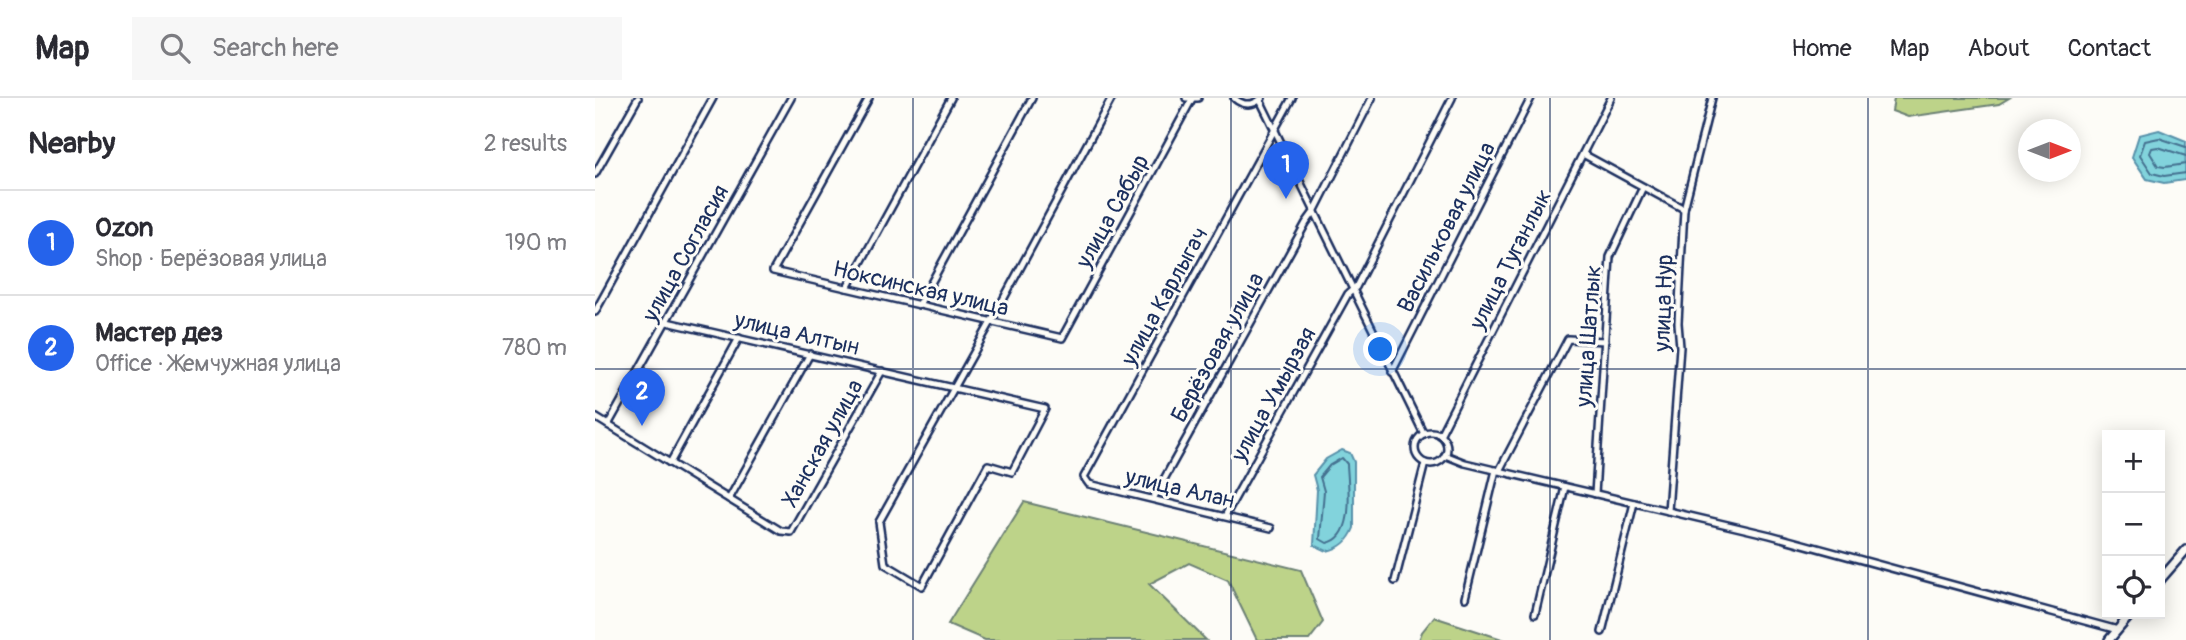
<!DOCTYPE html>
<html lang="en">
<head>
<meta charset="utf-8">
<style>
	:root { --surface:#fff; --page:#f7f7f7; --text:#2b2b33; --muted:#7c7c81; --line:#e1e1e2; --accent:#2563eb }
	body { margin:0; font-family:Pangolin,sans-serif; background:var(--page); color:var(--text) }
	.controls { position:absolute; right:21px; bottom:21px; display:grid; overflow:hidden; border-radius:0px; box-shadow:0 4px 18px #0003 }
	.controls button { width:63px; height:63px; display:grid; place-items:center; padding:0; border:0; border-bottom:2px solid var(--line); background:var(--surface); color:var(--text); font:35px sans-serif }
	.compass { position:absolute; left:1423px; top:21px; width:63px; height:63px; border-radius:50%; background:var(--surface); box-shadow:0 4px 18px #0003; rotate:90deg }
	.you { position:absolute; left:786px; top:252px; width:24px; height:24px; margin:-18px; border:5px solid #fff; border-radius:50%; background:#1a73e8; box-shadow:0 0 0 10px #1a73e833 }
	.badge { display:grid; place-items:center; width:46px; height:46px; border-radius:50%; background:var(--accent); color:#fff; font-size:23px; font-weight:700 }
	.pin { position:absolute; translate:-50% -58px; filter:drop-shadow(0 2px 4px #0008) }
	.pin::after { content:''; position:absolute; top:37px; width:24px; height:21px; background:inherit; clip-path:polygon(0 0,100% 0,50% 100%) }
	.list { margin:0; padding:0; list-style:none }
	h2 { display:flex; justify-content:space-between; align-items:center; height:91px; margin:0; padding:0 28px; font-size:30px }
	h2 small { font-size:23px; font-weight:400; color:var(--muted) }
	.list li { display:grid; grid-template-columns:46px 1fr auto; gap:21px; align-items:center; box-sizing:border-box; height:105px; padding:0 28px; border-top:2px solid var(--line) }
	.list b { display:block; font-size:26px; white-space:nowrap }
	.list p { margin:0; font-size:23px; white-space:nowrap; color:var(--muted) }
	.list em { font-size:23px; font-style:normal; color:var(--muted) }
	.icon { flex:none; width:38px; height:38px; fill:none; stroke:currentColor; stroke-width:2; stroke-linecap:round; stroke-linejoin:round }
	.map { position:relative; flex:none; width:1591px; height:542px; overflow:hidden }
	header { display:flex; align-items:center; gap:42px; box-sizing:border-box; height:98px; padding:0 35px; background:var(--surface); border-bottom:2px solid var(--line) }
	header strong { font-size:33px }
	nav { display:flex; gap:38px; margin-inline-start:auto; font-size:24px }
	.search { width:490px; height:63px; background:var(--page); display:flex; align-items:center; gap:18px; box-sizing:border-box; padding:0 24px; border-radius:0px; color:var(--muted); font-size:26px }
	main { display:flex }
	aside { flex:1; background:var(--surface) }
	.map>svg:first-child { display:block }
	.green { fill:#bdd389; stroke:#6c8174; stroke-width:2 }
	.water { fill:#82d3dc; stroke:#5991aa; stroke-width:2 }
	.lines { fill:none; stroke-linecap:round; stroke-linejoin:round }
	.shore { stroke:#447190; stroke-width:2 }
	.street-casing { stroke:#1b2f5e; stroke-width:10 }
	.secondary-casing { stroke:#1b2f5e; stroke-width:12 }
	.street { stroke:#fdfcf7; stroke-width:5 }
	.secondary { stroke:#fdfcf7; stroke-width:7 }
	.grid { fill:none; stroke:#1b2f5e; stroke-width:2; stroke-opacity:0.55 }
	.labels { text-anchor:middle; stroke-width:6; stroke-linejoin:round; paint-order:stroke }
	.street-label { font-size:23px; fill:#1b2f5e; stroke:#fdfcf7 }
</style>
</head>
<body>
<header>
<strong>Map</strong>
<div class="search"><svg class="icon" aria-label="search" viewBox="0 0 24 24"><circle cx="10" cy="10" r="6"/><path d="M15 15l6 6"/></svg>Search here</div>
<nav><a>Home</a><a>Map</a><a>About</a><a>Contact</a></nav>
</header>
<main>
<aside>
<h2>Nearby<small>2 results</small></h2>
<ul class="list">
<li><span class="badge">1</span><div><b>Ozon</b><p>Shop · Берёзовая улица</p></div><em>190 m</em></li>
<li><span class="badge">2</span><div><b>Мастер дез</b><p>Office · Жемчужная улица</p></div><em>780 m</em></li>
</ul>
</aside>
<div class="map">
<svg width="1591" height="542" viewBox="0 0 1591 542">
	<rect width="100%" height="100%" fill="#fdfcf7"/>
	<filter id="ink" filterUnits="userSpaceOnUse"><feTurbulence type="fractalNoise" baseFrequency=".0143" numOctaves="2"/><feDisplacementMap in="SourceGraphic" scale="14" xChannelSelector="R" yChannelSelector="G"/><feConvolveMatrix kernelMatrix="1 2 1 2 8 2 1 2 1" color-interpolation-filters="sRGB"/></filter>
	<g filter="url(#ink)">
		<g class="green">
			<path d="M 1299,0 L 1414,0 L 1404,6 L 1313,19 L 1297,13 Z"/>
			<path d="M 429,404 L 706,472 L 728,524 L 714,542 L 662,542 L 633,482 L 594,465 L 554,486 L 611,542 L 390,542 L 353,526 Z"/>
			<path d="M 839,519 L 910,542 L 824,542 L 827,534 Z"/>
		</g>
		<g class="water">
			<path d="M 1564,32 L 1591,43 L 1590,82 L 1569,85 L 1552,81 L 1537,59 L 1544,37 Z"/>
			<path d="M 747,352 L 755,355 L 759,364 L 759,430 C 754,443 746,450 732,453 L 719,447 L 722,392 L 718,377 L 731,361 Z"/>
		</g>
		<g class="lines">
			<g class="shore">
				<path d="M 1591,49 L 1564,40 L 1550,43 L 1545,57 L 1557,75 L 1569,78 L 1591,75"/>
				<path d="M 1591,58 L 1563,49 L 1557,50 L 1555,55 L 1563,68 L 1570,69 L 1591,66"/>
				<path d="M 747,360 L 752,366 C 753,389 761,440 732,445 L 725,441 L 729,393 L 725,379 L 735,367 Z"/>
			</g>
			<defs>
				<g id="street">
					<path d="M 274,0 L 178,173 L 467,240 L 597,1"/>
					<path d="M 591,0 L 603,0"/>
					<path d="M 639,0 C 648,8 658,8 667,0"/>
					<path d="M 665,2 L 829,336"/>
					<path d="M 988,56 L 1089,111"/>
					<path d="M 0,76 L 43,0"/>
					<path d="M 252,190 L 356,0"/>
					<path d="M 324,207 L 437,0"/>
					<path d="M 0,214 L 118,0"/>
					<path d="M 72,224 L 450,311 L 417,374 L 393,367 L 327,488 L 290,466 L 284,424 L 396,224 L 517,0"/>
					<path d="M 797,274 L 936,0"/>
					<path d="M 0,319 L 186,433 L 196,434 L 287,273"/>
					<path d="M 13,327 L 196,0"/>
					<circle cx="836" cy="350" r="16"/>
					<path d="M 845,337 L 1016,0"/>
					<path d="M 850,357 L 870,365 L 1175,437 L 1523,532"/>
					<path d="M 75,365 L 144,240"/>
					<path d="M 904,373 L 973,241 L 1010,243"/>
					<path d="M 1000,396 L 1015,159 L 1048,89"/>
					<path d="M 134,401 L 215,256"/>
					<path d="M 558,401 L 711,125 L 719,114 L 777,0"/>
					<path d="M 1073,413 L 1085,249 L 1083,225 L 1089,111 L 1117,0"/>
					<path d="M 630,418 L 753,196 L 761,189 L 857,0"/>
					<path d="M 676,430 L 494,386 L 489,379 L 697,0"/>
					<path d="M 800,483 L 830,365"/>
					<path d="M 870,500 L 901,372"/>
					<path d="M 940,516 L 970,389"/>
					<path d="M 1007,534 L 1039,405"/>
				</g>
				<g id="secondary">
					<path d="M 1565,482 L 1591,452"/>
					<path d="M 1514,542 L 1536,516"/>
				</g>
			</defs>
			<use href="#street" class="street-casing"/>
			<use href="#secondary" class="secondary-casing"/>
			<use href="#street" class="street"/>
			<use href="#secondary" class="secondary"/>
		</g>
	</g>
	<path class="grid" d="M 318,0 L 318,542M 636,0 L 636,542M 955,0 L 955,542M 1273,0 L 1273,542M 0,271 L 1591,271"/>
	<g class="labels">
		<g class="street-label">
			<text transform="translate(517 113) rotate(-61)" y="8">улица Сабыр</text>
			<text transform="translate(851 129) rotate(-63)" y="8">Васильковая улица</text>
			<text transform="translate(90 155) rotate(-61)" y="8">улица Согласия</text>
			<text transform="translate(915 161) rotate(-63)" y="8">улица Туганлык</text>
			<text transform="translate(326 190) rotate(13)" y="8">Ноксинская улица</text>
			<text transform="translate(569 198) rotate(-61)" y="8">улица Карлыгач</text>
			<text transform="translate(1068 205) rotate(-88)" y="8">улица Нур</text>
			<text transform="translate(202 235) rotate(13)" y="8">улица Алтын</text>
			<text transform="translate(993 238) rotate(-86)" y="8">улица Шатлык</text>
			<text transform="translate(622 249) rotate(-61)" y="8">Берёзовая улица</text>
			<text transform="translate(678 296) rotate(-61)" y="8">улица Умырзая</text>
			<text transform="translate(227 345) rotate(-61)" y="8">Ханская улица</text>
			<text transform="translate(585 390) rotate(13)" y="8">улица Алан</text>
		</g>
	</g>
</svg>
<div class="controls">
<button>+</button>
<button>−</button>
<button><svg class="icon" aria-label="locate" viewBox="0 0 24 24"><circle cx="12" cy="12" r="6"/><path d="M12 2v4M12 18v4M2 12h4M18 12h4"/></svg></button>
</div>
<svg class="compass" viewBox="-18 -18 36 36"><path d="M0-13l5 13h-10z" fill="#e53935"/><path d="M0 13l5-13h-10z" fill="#7c7c81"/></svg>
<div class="you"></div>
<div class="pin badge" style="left:691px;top:101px">1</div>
<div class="pin badge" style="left:47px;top:328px">2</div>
</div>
</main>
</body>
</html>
